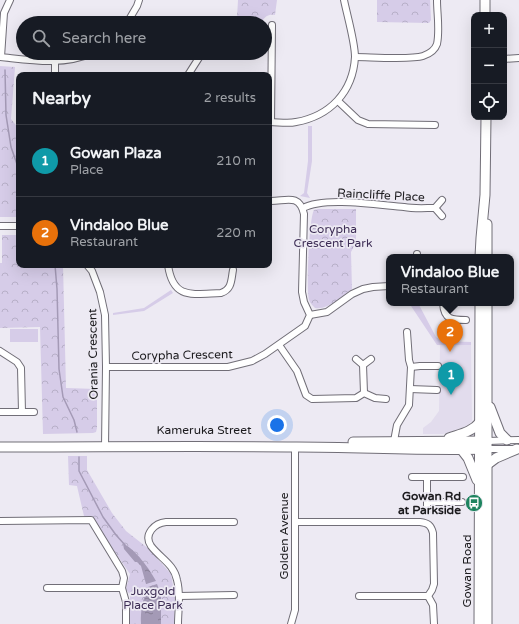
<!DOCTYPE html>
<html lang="en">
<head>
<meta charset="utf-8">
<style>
	:root { --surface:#171b24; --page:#242831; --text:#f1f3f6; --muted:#9ea1a6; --line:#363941; --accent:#1e845f }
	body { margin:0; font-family:"Varela Round",sans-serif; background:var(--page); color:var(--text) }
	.controls { position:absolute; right:12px; top:12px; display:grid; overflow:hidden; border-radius:8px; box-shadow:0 4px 16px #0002 }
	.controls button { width:36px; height:36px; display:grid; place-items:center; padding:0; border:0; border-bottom:1px solid var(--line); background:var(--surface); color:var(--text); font:20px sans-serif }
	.you { position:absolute; left:277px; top:425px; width:14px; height:14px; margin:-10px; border:3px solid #fff; border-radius:50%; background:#1a73e8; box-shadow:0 0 0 6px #1a73e833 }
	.badge { display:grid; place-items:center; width:26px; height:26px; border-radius:50%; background:var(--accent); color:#fff; font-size:13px; font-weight:700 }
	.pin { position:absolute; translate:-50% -33px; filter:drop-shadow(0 1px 2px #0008) }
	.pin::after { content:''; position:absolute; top:21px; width:14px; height:12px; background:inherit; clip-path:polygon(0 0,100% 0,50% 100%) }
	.popup { position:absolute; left:386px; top:254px; width:128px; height:52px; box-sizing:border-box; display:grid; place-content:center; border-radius:8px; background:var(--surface); filter:drop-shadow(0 1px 3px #0005); font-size:13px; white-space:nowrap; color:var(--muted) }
	.popup b { font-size:15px; color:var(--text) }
	.popup::after { content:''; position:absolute; left:50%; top:100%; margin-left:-8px; border:8px solid transparent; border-top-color:var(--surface) }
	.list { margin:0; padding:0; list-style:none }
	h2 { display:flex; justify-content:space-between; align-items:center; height:52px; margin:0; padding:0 16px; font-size:17px }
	h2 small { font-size:13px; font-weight:400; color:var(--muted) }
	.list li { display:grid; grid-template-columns:26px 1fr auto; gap:12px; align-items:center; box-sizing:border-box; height:72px; padding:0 16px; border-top:1px solid var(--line) }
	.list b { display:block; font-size:15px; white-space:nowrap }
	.list p { margin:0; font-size:13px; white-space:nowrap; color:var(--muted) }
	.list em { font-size:13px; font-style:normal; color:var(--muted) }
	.icon { flex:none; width:22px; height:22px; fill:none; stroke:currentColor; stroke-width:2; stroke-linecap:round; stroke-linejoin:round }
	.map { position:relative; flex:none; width:519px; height:624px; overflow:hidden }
	.search { position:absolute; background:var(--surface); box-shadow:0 4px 16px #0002; left:16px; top:16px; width:256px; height:44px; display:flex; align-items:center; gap:10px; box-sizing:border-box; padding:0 14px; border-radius:22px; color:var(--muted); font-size:15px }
	.panel { position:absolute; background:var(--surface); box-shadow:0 4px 16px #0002; left:16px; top:72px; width:256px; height:196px; border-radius:8px }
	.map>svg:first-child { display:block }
	.built { fill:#e2dced }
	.grass { fill:#d6cce8 }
	.park { fill:url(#park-crowns) }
	.water { fill:url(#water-ripples) }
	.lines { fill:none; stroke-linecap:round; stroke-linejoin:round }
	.stream { stroke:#a49ab6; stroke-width:1.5 }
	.street-casing { stroke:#716e77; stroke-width:8 }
	.secondary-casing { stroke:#716e77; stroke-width:11 }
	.street { stroke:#fff; stroke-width:6 }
	.secondary { stroke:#fff; stroke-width:9 }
	.labels { text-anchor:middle; stroke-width:3.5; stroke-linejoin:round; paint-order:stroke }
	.street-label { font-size:12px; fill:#1c1b1e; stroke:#edeaf3 }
	.park-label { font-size:12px; fill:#3e2e56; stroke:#edeaf3 }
	.poi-label { font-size:12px; font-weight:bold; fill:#1c1b1e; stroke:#edeaf3; text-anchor:end }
</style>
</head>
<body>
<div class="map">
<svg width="519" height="624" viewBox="0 0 519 624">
	<defs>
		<pattern id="park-crowns" width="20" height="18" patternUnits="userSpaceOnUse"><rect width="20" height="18" fill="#d6cce8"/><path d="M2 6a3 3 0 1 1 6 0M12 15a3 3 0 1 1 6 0" fill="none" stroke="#b7afc7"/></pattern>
		<pattern id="water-ripples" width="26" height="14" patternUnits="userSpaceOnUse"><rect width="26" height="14" fill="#a49ab6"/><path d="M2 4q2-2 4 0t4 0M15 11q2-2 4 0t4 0" fill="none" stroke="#857d93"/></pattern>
	</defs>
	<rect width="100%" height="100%" fill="#edeaf3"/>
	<path class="built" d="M 440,345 L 471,345 L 472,421 L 468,425 L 462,428 L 443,434 L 423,434 L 423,428 L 431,422 L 439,411 Z"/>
	<g class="grass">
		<path d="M 308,126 L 312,126 L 312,161 L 307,193 L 310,198 L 300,196 L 304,193 L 308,161 Z"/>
		<path d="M 171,290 L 173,293 L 144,311 L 113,315 L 113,313 L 144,308 Z"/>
		<path d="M 409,303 L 418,303 L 436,337 L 442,341 L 471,342 L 471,345 L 437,345 Z"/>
		<rect x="10" y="329" width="28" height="13"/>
	</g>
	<g class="park">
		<path d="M 238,0 L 277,0 L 275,15 C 268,14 266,16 262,21 L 259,19 L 237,18 Z"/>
		<path d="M 377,0 L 430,0 L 431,20 L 429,23 L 377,22 Z"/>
		<path d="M 0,66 L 15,67 L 11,119 L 19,129 L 19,217 L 0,217 Z"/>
		<path d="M 318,209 L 356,209 L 356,242 L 351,252 L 352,289 C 341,297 328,310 315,308 C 313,306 310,303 309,300 C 306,290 309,218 314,210 Z"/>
		<path d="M 2,235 L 19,235 L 19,265 L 63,265 L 66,388 L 97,389 L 97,428 L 96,432 L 93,433 L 43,434 L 40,327 L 0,328 L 0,263 L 2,263 Z"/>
		<path d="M 68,456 L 87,456 L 87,470 L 112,513 L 126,531 L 149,549 L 171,574 L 175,597 L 174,624 L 130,624 L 130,595 L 126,589 L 130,574 L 91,517 L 84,516 L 77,486 L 69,485 Z"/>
	</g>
	<g class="water">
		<path d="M 123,544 C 134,547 151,571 156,581 L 146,584 L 141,566 L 137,562 L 135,562 L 124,549 Z"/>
		<path d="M 157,584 L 161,595 L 161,624 L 141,624 C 140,611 143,599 148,587 Z"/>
	</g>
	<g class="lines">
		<g class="stream">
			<path d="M 5,70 L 6,115 L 11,147 L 19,170"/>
			<path d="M 55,265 L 57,289 L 59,369 L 63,397 L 74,420 L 77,432"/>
			<path d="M 79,457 L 79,471 L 103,517 L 116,535 L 125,545"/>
		</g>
		<defs>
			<g id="street">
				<path d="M 127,23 L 137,6 L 139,0"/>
				<path d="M 0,57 C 30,60 63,66 92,53"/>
				<path d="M 1,57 L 4,13 L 10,0"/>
				<path d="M 355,57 C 370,57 411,60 423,56 C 429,54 435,50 437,44 C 440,30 437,14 437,0"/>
				<path d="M 504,59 L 519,58"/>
				<path d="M 55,75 L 55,62"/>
				<path d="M 188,75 L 202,53"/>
				<path d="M 338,101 L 358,120 L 368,124 L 435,125"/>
				<path d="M 269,122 C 278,122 288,124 296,122 C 330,116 353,92 355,57 C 355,42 347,15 344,0"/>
				<path d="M 271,122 L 272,25"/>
				<path d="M 303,208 C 324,196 379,205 404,207 C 414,209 425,208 435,208 L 442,200"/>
				<path d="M 435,208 L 442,216"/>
				<path d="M 0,226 L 19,226"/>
				<path d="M 417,254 L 417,257"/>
				<path d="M 87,265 L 92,271 L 100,292 L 105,315 L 106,367 L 105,447"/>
				<path d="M 168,265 C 173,300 192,294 221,293 C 232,289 231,281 233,270"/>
				<path d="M 443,303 C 444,320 452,320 466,320"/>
				<path d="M 310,315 L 327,312 L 352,294 L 363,289 L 373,287 L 389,286"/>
				<path d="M 279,345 L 297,371 L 306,395 L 312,399 L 356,398 L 364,393 L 375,398 L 386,399"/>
				<path d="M 0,351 L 17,362 L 21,368 L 22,412"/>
				<path d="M 356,359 L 363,365 L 364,393"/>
				<path d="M 363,365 L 371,359"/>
				<path d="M 106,367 L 228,367 L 252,361 L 265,354 L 305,326 L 310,315 L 304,302 L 302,292 L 304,214 C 299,192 284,202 269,201"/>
				<path d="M 411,367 L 420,366 L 438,366"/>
				<path d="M 410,389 L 437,390"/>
				<path d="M 0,412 L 34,412"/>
				<path d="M 394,441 L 397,425 L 409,405 L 411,367 L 409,360 L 407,332"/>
				<path d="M 488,441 L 519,440"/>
				<path d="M 488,449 L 513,449"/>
				<path d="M 412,477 L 463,477"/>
				<path d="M 427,477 L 427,511"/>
				<path d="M 427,502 L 462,502"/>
				<path d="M 0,521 L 91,520 L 122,571 L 124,578 L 122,588 L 126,602 L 126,624"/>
				<path d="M 295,522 L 420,522 C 428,523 431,525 433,533 L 434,584 L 432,590 L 428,596 L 433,605 L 434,624"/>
				<path d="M 47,588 L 122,588"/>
				<path d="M 179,596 L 234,595"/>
				<path d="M 359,596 L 428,596"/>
				<path d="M 178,624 C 178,610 181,594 177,580 C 174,564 160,558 151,546 C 143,534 155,523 166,522 L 234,522"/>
				<path d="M 291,624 L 295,610 L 295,447"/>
			</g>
			<g id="secondary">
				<path d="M 485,0 L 485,15"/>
				<path d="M 487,224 L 487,257"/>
				<path d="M 480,257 L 481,238 L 485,195 L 486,117"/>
				<path d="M 490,407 L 500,433 L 507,440"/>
				<path d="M 449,438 C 460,434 472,432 480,422"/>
				<path d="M 353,442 L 488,441"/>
				<path d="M 0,447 C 99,447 198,446 297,447 C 360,447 424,451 488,449"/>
				<path d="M 461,449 L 468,458 L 477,480"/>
				<path d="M 488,464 L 496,458 L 517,449"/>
				<path d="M 479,624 L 480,303"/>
				<path d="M 487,624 L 487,303"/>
			</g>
		</defs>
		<use href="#street" class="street-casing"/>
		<use href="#secondary" class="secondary-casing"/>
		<use href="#street" class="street"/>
		<use href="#secondary" class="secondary"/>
	</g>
	<defs>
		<symbol id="bus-disc" viewBox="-11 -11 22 22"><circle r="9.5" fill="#1e845f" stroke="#edeaf3"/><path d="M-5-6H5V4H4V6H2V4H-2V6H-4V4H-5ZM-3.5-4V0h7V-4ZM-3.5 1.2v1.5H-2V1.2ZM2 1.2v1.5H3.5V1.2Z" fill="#fff"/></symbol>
	</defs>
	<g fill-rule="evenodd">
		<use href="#bus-disc" x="464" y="493" width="20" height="20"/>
	</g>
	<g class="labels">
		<g class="street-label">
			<text transform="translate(381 195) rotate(3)" y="4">Raincliffe Place</text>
			<text transform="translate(93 354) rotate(-91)" y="4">Orania Crescent</text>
			<text transform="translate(182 355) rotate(-1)" y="4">Corypha Crescent</text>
			<text x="204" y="434">Kameruka Street</text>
			<text transform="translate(284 536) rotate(-90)" y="4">Golden Avenue</text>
			<text transform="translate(467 571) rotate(-90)" y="4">Gowan Road</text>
		</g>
		<g class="park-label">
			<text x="333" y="233">Corypha<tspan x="333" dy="14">Crescent Park</tspan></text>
			<text x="153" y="595">Juxgold<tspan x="153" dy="14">Place Park</tspan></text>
		</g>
		<g class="poi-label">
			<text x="461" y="500">Gowan Rd<tspan x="461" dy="14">at Parkside</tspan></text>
		</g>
	</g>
</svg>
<div class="controls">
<button>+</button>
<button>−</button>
<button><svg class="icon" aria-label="locate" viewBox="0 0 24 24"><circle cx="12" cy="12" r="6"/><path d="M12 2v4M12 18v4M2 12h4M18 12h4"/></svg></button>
</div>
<div class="you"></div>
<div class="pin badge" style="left:451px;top:395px;background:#0f9aa8">1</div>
<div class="pin badge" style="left:450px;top:352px;background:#e8710a">2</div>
<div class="popup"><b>Vindaloo Blue</b>Restaurant</div>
<div class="search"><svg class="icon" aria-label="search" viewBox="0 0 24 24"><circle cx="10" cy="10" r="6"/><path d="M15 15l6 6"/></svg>Search here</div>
<section class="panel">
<h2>Nearby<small>2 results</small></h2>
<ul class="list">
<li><span class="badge" style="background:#0f9aa8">1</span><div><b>Gowan Plaza</b><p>Place</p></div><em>210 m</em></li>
<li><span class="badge" style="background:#e8710a">2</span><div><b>Vindaloo Blue</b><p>Restaurant</p></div><em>220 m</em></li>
</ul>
</section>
</div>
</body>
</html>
